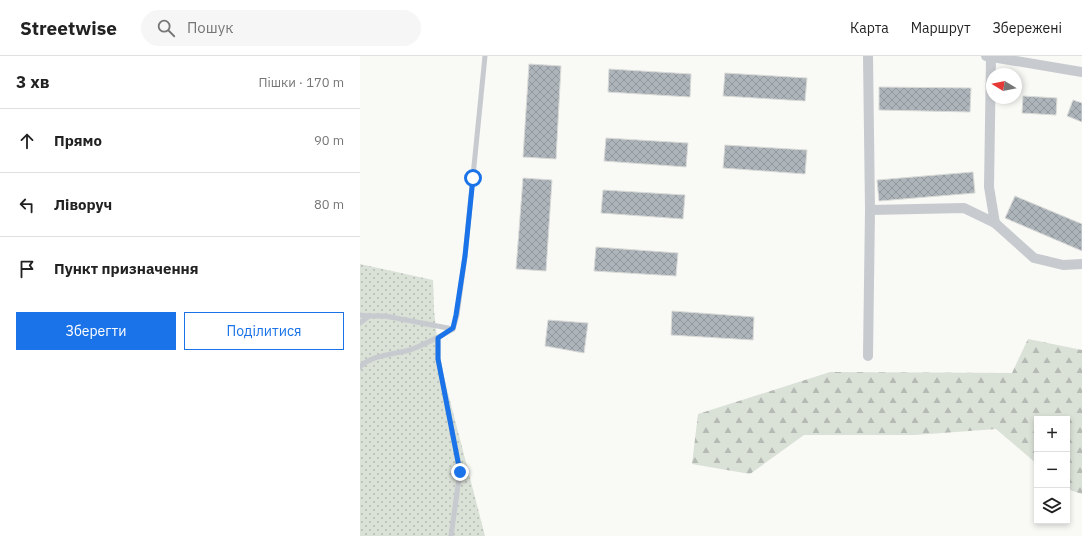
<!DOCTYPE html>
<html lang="uk">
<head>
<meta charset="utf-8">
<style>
	:root { --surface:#fff; --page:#f6f6f6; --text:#222; --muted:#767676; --line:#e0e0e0; --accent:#1a73e8 }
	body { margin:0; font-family:"IBM Plex Sans",sans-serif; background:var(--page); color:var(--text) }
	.controls { position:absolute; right:12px; bottom:12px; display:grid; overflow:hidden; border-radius:0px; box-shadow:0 2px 6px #0003 }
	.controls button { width:36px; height:36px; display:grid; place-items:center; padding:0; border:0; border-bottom:1px solid var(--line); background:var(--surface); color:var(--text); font:20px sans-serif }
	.compass { position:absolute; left:626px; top:12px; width:36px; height:36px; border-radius:50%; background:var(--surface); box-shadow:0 2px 6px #0003; rotate:280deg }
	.stop { position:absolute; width:12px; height:12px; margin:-9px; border:3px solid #1a73e8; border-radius:50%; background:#fff }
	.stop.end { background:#1a73e8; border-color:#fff; box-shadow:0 1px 4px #0008 }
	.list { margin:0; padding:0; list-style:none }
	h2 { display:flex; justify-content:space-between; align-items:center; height:52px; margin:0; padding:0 16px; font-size:17px }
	h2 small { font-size:13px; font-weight:400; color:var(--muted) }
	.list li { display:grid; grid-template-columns:26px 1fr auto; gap:12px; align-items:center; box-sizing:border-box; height:64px; padding:0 16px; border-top:1px solid var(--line) }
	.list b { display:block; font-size:15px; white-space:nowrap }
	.list em { font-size:13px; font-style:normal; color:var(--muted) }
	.actions { display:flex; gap:8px; padding:12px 16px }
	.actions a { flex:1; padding:9px 0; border:1px solid var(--accent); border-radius:0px; text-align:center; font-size:14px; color:var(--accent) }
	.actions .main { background:var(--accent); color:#fff }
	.icon { flex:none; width:22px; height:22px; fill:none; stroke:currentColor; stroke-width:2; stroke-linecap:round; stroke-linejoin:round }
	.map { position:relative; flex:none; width:722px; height:480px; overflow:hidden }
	header { display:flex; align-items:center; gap:24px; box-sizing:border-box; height:56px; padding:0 20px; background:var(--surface); border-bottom:1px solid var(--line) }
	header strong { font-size:19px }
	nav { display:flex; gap:22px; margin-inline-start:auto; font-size:14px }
	.search { width:280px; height:36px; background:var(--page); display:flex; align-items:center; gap:10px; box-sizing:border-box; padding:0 14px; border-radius:22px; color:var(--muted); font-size:15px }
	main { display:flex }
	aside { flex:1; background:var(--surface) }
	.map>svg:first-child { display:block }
	.forest { fill:url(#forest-firs) }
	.park { fill:url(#park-dots) }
	.building { fill:url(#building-cross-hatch); stroke:#dadbd8 }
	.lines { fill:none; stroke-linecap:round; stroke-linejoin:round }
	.service { stroke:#c7cace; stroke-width:5 }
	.minor { stroke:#c7cace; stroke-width:10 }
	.route { stroke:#1a73e8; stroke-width:5 }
</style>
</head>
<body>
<header>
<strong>Streetwise</strong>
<div class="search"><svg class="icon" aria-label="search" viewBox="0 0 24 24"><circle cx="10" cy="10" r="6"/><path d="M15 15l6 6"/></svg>Пошук</div>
<nav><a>Карта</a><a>Маршрут</a><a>Збережені</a></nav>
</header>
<main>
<aside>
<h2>3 хв<small>Пішки · 170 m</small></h2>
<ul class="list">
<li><svg class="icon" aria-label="ahead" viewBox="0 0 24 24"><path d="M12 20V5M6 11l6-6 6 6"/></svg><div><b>Прямо</b></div><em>90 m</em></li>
<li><svg class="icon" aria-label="left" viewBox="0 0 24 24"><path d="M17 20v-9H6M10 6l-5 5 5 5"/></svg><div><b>Ліворуч</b></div><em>80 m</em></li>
<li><svg class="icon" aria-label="arrive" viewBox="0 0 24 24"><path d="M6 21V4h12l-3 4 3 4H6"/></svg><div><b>Пункт призначення</b></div></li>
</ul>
<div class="actions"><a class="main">Зберегти</a><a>Поділитися</a></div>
</aside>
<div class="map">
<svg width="722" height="480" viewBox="0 0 722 480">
	<defs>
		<pattern id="forest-firs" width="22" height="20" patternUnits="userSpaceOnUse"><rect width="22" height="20" fill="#dae1d7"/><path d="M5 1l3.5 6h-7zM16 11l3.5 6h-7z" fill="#b5bbb4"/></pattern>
		<pattern id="park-dots" width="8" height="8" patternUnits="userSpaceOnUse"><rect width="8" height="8" fill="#dae1d7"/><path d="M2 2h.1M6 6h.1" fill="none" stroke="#b5bbb4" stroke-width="1.8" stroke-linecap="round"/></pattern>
		<pattern id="building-cross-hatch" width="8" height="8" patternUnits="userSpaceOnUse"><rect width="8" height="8" fill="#adb5bb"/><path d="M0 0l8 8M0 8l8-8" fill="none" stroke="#91989e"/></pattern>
	</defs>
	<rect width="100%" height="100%" fill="#f9f9f6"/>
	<path class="forest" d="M 668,283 L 722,294 L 722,438 L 707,433 L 707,363 L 677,363 L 677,408 L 636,373 L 555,379 L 444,379 L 390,418 L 332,408 L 338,358 L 470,316 L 652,317 Z"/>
	<path class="park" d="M 0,208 L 73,224 L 74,254 L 79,302 L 125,480 L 0,480 Z"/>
	<g class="building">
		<path d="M 169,8 L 201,10 L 196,103 L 163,101 Z"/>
		<path d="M 249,13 L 331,18 L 330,41 L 248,36 Z"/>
		<path d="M 365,17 L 447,22 L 445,45 L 363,40 Z"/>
		<path d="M 519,31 L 611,32 L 610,56 L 519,54 Z"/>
		<path d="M 663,40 L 697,42 L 696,59 L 662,57 Z"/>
		<path d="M 713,44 L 722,47 L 722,66 L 707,60 Z"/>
		<path d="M 246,82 L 328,87 L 326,111 L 244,105 Z"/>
		<path d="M 365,89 L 447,94 L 445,118 L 363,112 Z"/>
		<path d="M 613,116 L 615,137 L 519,145 L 517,124 Z"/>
		<path d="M 163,122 L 192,124 L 186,215 L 156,213 Z"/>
		<path d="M 243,134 L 325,139 L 323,163 L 241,157 Z"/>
		<path d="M 655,140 L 722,168 L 722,195 L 645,162 Z"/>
		<path d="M 236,191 L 318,197 L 316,220 L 234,215 Z"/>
		<path d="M 312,255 L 394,261 L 393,284 L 311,279 Z"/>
		<path d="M 188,264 L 228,267 L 224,297 L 185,290 Z"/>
	</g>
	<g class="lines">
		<g class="service">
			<path d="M 0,259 L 9,260"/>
			<path d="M 0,267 L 9,260 L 25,260 L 93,273"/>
			<path d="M 78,282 L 78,303 L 100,415 L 91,480"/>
			<path d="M 0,311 C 10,299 36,298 50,294 C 66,288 79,281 93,273 L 97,259 L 105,200 L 125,0"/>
		</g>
		<g class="minor">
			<path d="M 508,0 L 510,154"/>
			<path d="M 626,0 L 722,16"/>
			<path d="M 631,1 L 629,131 L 635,167"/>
			<path d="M 508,300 L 510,154 L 604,152 L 635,167 L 674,202 L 703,209 L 722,208"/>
		</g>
	</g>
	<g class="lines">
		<path class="route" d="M 100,416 L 78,303 L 78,282 L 93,272 L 96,259 L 105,200 L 113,122"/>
	</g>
</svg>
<div class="controls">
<button>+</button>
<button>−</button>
<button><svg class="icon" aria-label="layers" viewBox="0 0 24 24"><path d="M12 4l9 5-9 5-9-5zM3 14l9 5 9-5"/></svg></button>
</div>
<svg class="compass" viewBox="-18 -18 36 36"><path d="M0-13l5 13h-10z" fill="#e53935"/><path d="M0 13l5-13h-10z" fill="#767676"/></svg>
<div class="stop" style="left:113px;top:122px"></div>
<div class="stop end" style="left:100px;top:416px"></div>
</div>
</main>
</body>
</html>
